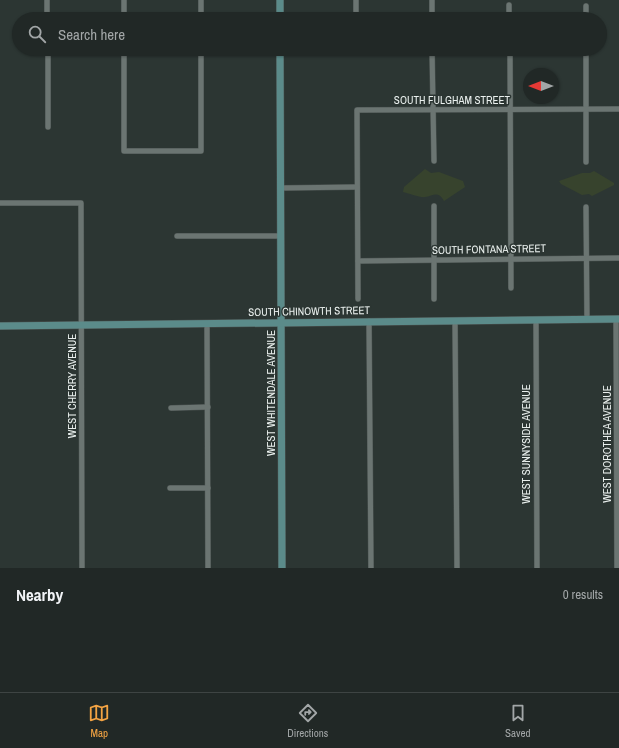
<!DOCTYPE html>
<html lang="en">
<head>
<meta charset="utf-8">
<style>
	:root { --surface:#212826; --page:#29302e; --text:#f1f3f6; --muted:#a2a6a7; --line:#3e4443; --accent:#f4a443 }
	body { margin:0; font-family:"Archivo Narrow",sans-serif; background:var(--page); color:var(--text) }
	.compass { position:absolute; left:523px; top:68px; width:36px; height:36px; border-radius:50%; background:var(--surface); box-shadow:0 1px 3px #0004; rotate:270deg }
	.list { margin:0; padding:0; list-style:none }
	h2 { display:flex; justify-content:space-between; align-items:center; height:52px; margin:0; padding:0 16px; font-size:17px }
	h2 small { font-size:13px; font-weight:400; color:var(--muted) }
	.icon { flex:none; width:22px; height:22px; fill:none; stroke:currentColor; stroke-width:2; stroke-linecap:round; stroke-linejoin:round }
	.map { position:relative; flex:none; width:619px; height:568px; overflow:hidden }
	.search { position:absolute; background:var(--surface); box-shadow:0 1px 3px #0004; left:12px; right:12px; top:12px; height:44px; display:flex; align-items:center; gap:10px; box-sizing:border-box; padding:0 14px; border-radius:22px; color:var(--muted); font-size:15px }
	.sheet { height:124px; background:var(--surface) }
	nav { display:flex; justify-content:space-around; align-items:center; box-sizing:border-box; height:56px; border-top:1px solid var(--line); background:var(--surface); font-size:11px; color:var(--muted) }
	nav a { display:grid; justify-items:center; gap:2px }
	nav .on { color:var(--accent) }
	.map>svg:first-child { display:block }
	.green { fill:#37432d }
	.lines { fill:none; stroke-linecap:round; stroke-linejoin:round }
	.street-casing { stroke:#4c5452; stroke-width:6 }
	.secondary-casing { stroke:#4c5452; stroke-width:8 }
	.street { stroke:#6b7572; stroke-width:5 }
	.secondary { stroke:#5b8b8a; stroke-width:7 }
	.labels { text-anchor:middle; stroke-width:3; stroke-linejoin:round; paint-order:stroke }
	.street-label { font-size:11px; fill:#eaf0ee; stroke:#2c3633 }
</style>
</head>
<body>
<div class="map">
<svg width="619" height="568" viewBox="0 0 619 568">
	<rect width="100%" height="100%" fill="#2c3633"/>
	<g class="green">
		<path d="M 425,169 L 431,173 L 439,172 L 463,181 L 465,187 L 444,201 C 438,190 433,196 425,197 C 421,198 408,193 403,192 L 404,187 Z"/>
		<path d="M 594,171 L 614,183 L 614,185 L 592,196 L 589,194 L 582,195 L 561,184 L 559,181 L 582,173 L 590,173 Z"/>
	</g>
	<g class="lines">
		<defs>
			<g id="street">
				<path d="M 47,0 L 47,19"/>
				<path d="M 124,0 L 124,19"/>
				<path d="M 201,0 L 201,19"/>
				<path d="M 356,0 L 356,19"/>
				<path d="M 432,0 L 432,19"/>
				<path d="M 509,5 L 509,19"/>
				<path d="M 586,19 L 586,6"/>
				<path d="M 48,49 L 48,127"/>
				<path d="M 124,49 L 124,151 L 201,151 L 201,49"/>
				<path d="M 432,49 L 434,161"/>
				<path d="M 510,49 L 511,288"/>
				<path d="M 586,49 L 586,162"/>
				<path d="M 280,188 L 357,187"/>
				<path d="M 0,203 L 81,203 L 82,568"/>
				<path d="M 586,207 L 587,319"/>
				<path d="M 177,236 L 281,236"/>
				<path d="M 358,261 L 619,258"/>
				<path d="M 358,299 L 357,110 L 619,109"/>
				<path d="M 434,299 L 434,206"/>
				<path d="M 616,319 L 617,568"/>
				<path d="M 536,320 L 537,568"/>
				<path d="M 369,321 L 371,568"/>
				<path d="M 455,321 L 457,568"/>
				<path d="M 207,324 L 208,568"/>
				<path d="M 171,408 L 208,407"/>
				<path d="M 170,488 L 208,488"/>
			</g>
			<g id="secondary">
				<path d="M 280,0 L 280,19"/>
				<path d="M 280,49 L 282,568"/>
				<path d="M 0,326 L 619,319"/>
			</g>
		</defs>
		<use href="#street" class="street-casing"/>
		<use href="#secondary" class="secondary-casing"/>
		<use href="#street" class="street"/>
		<use href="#secondary" class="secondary"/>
	</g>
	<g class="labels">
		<g class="street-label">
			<text x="452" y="104">SOUTH FULGHAM STREET</text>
			<text transform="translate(489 249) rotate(-1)" y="4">SOUTH FONTANA STREET</text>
			<text transform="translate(309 311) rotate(-1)" y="4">SOUTH CHINOWTH STREET</text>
			<text transform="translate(72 386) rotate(-90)" y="4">WEST CHERRY AVENUE</text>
			<text transform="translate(271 393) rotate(-90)" y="4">WEST WHITENDALE AVENUE</text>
			<text transform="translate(526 444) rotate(-90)" y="4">WEST SUNNYSIDE AVENUE</text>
			<text transform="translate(607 444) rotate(-90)" y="4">WEST DOROTHEA AVENUE</text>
		</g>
	</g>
</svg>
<svg class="compass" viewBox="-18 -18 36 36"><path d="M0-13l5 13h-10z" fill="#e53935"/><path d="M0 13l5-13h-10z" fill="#a2a6a7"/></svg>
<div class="search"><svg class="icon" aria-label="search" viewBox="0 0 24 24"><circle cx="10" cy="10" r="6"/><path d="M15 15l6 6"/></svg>Search here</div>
</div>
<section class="sheet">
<h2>Nearby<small>0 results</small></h2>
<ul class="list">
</ul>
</section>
<nav>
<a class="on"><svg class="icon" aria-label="map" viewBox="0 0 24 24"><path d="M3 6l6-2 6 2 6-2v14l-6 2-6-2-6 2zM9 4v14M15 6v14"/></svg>Map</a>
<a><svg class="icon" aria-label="directions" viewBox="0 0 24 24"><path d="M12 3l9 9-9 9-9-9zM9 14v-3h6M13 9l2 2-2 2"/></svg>Directions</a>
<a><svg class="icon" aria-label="saved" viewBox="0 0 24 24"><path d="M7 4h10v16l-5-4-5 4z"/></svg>Saved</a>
</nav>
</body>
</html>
